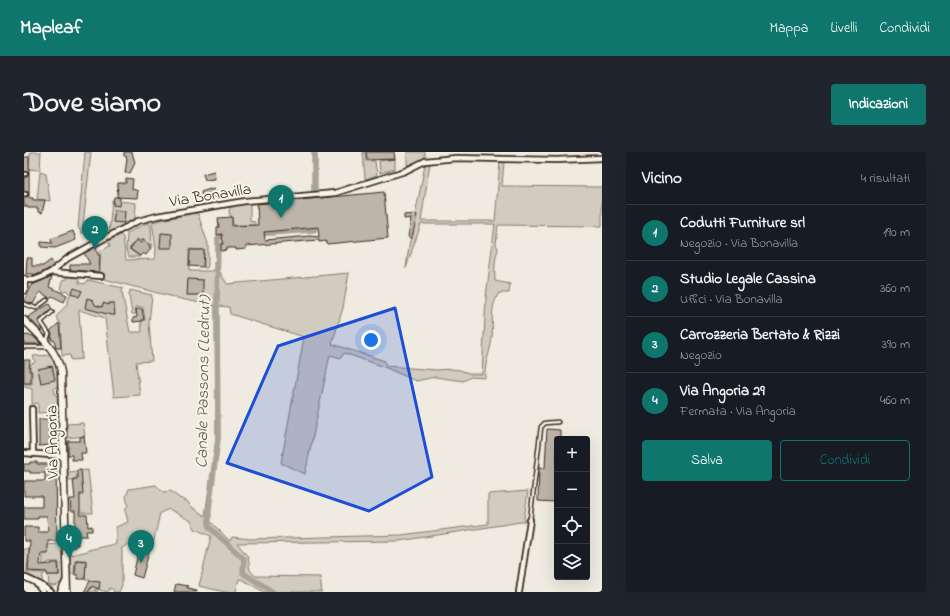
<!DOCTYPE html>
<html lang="it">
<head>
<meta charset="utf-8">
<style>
	:root { --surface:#171b24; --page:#20242c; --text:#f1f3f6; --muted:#9ea1a6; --line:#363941; --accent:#0f766e }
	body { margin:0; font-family:"Indie Flower",sans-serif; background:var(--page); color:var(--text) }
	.controls { position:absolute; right:12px; bottom:12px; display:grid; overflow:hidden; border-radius:4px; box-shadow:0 4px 16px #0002 }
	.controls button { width:36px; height:36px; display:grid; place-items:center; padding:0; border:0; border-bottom:1px solid var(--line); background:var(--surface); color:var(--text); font:20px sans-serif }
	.you { position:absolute; left:347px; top:188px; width:14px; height:14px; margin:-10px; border:3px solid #fff; border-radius:50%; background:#1a73e8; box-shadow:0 0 0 6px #1a73e833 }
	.badge { display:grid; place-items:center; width:26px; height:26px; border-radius:50%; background:var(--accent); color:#fff; font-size:13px; font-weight:700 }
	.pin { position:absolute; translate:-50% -33px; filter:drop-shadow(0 1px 2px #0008) }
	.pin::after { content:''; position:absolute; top:21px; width:14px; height:12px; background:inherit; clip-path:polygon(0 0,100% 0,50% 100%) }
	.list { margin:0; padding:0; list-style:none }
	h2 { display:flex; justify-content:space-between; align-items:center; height:52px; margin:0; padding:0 16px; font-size:17px }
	h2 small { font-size:13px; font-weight:400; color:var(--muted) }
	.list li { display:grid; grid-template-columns:26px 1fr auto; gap:12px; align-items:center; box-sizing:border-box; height:56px; padding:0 16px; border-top:1px solid var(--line) }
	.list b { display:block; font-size:15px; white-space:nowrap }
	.list p { margin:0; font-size:13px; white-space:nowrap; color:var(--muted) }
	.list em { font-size:13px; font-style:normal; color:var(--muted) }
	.actions { display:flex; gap:8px; padding:12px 16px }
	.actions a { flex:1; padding:9px 0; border:1px solid var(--accent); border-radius:4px; text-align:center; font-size:14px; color:var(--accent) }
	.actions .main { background:var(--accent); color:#fff }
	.icon { flex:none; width:22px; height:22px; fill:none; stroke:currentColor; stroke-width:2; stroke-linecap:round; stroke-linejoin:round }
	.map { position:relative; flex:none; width:578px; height:440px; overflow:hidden; border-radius:4px }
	header { display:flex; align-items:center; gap:24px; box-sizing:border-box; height:56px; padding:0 20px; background:var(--accent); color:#fff }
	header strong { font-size:19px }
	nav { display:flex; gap:22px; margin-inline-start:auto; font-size:14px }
	.intro { display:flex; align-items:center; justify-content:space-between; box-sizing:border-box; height:96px; padding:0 24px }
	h1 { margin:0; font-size:28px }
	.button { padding:10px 18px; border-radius:4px; background:var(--accent); color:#fff; font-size:14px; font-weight:700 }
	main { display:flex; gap:24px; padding:0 24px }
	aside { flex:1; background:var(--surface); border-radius:4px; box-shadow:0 4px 16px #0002 }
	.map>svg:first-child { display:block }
	.green { fill:#d1cbc0; stroke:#867a6f }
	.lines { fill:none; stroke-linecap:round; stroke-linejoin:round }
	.canal { stroke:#aaa296; stroke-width:5.5 }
	.building { fill:#bdb5aa; stroke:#3b2a1e; fill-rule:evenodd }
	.lane-casing { stroke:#3b2a1e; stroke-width:5.5 }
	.street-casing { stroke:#3b2a1e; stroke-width:8 }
	.secondary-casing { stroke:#3b2a1e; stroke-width:9 }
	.lane { stroke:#f7f3e8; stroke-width:2.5 }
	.street { stroke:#f7f3e8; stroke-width:4.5 }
	.secondary { stroke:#f7f3e8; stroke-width:6 }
	.marked { fill:#1d4ed8; fill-opacity:0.2; stroke:#1d4ed8; stroke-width:3; stroke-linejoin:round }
	.labels { text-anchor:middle; stroke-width:4; stroke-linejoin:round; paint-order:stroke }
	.street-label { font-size:16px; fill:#3b2a1e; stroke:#f7f3e8 }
	.water-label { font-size:17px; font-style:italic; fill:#625448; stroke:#f7f3e8 }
</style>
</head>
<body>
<header>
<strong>Mapleaf</strong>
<nav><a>Mappa</a><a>Livelli</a><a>Condividi</a></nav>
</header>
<div class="intro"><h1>Dove siamo</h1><a class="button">Indicazioni</a></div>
<main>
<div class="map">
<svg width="578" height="440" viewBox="0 0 578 440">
	<rect width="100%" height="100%" fill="#efebe0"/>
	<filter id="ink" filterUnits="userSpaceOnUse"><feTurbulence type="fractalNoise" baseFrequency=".025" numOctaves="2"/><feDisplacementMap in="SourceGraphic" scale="8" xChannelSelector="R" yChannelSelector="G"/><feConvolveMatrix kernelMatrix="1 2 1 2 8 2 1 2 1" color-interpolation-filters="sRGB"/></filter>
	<g filter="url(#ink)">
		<g class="green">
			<path d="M 6,0 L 17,0 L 16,18 L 5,17 Z"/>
			<path d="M 61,0 L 67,0 L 58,82 L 54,75 Z"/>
			<path d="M 288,0 L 293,0 L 292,39 L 288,39 Z"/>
			<path d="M 339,0 L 341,0 L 342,9 L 351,9 L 353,23 L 341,27 Z"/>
			<path d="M 383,0 L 401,0 L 401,7 L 383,13 Z"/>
			<path d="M 371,7 L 371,17 L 356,21 L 355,9 Z"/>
			<path d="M 476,10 L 480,10 L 478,34 L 578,35 L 578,74 L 474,73 L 472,93 L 474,96 C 474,100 472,102 472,105 C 470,113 471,121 471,129 L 486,132 L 485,141 L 475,141 C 464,158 471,174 467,192 C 465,203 460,214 461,226 L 447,225 L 439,229 L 411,225 L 392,229 L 360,215 L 320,201 L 317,206 L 306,203 L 281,322 L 257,311 L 280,185 L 206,162 L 205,155 L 194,154 L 196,286 L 186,359 L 186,369 L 206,389 L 208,385 L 227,387 L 377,383 L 464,372 L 464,342 L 504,339 L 500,367 L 503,369 L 375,389 L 213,391 L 224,405 L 226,418 L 231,424 L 296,425 L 298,440 L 240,440 L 219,428 L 215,427 L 212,440 L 201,440 L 175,434 L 187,384 L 171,377 L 167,369 L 145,357 L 136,361 L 128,397 L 104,392 L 98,396 L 98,433 L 95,440 L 89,440 L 90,438 L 86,436 L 84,440 L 71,437 L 70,438 L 74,440 L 65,440 L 69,432 L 65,428 L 61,428 L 62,408 L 51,408 L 50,422 L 46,422 L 46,403 L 64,399 L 64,398 L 92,392 L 92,375 L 104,370 L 101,358 L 104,353 L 102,344 L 105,337 L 132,333 L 139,340 L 147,339 L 155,346 L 163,349 L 168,355 L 181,364 L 192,286 L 191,154 L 157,147 L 80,127 L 76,122 L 76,99 L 86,94 L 84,89 L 97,83 L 99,85 L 102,108 L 131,107 L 132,97 L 128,70 L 170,61 L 174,62 L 184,92 L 184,114 L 183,116 L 180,116 L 180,98 L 165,97 L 165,119 L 190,119 L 190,110 L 203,132 L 325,121 L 319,156 L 308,192 L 361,209 L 362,214 L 412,218 L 426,217 L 436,218 L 447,222 L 458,222 L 462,145 L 471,72 L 397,72 L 382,116 L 385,94 L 401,13 L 406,11 L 397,69 L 471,69 Z"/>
			<path d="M 16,20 L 22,22 L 26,49 L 13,47 Z"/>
			<path d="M 88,48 L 112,51 L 111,68 L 85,81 Z"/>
			<path d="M 226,51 L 226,69 L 231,70 L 231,73 L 209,73 L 208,64 L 206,64 L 205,58 L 207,55 L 212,53 Z"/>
			<path d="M 125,70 L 127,75 L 128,95 L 118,87 L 117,89 L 113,87 L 105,97 L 116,105 L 105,105 L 102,98 L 103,81 Z"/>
			<path d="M 44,124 L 55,126 L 55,131 L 61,132 L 64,128 L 99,136 L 98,140 L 106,180 L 118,180 L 117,170 L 121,168 L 119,155 L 111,155 L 112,162 L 108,162 L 105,144 L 106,138 L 128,143 L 125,171 L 128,209 L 112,210 L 116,243 L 90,245 L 81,166 L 55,158 L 58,207 L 47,208 L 46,203 L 38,204 L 36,172 L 32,165 L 43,152 L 46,142 L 45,140 L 41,138 L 39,140 L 37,138 L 39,128 L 43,127 Z"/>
			<path d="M 27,203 C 34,212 34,225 34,235 L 30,236 L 31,243 L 33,243 L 34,260 L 14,261 L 14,251 L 8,252 L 8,237 L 0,235 L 0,232 L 8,232 L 8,219 L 6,218 L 6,213 L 11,210 L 9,204 Z"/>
			<path d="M 59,271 L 61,284 L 43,286 L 43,272 Z"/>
			<path d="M 64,318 L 69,361 L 56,361 L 54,344 L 59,343 L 57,327 L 44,328 L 44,320 Z"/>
			<path d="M 38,392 L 39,424 C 38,432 32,436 25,433 L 24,423 L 35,423 L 35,410 L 24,410 L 21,413 L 21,422 L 19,422 L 18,430 L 0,420 L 0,397 L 5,397 L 3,420 L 18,421 L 20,393 Z"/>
		</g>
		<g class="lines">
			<g class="canal">
				<path d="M 291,38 L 291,0"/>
				<path d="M 233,82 L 287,78 L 290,78 L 291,76"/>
				<path d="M 204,84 L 195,85 L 194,87 L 193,152 L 194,287 L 185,357 L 185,375 L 220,407 L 219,421 L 249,440"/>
			</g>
		</g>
		<g class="building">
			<path d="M 100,0 L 108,0 L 111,11 L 106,21 L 101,21 L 103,7 L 102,4 L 100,4 Z"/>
			<path d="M 342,0 L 370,0 L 371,7 L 343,8 Z"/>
			<path d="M 0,5 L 5,5 L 5,46 L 9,46 L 9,48 L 21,48 L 18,61 L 14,60 L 14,56 L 4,56 L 3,54 L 0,54 L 0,45 L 3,45 L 5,42 L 4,40 L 0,39 L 0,25 L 3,25 L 5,22 L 4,20 L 0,19 Z"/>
			<path d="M 190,19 L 191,27 L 181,28 L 179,22 Z"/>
			<path d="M 102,26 L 109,27 L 108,37 L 114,39 L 113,46 L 93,45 L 96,46 L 95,54 L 89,53 L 90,45 L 93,45 L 94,31 L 102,31 Z"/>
			<path d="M 186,37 L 186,38 L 190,37 L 192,45 L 178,47 L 177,40 Z"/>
			<path d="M 360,40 L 364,86 L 303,92 L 302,89 L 295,90 L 295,88 L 222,94 L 222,97 L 212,98 L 212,96 L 203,96 L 203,98 L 197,99 L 197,92 L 199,92 L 198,82 L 193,83 L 193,75 L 195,75 L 194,66 L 208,65 L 208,74 L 234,73 L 233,52 ZM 294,75 L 295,85 L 286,84 L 241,88 L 240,80 Z"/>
			<path d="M 91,58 L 101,59 L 100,71 L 89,70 Z"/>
			<path d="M 392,62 L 393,63 L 388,86 L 384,85 L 387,66 L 380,67 L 380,63 Z"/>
			<path d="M 49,79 L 52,88 L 31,96 L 17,95 L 17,90 L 28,91 L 27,87 Z"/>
			<path d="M 137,81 L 148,82 L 148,96 L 136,96 Z"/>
			<path d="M 113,88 L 117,91 L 119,88 L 126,93 L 125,95 L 127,96 L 122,103 L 119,101 L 116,104 L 106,97 Z"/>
			<path d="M 72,95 L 74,103 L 76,103 L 75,120 L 46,118 L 46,113 L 49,113 L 50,112 L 66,112 L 60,101 Z"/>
			<path d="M 166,98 L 180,98 L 179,115 L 165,114 Z"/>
			<path d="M 3,106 L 8,106 L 8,114 L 19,114 L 27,108 L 30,113 L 25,117 L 10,124 L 10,122 L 2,122 Z"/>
			<path d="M 28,124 L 25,135 L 43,143 L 40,150 L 28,144 L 26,146 L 16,140 L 9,152 L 0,149 L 8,133 Z"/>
			<path d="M 164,127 L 179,128 L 179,143 L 163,143 Z"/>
			<path d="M 50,136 L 58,139 L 55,145 L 47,141 Z"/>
			<path d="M 63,146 L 69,148 L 71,153 L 78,155 L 79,151 L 85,153 L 85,151 L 90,151 L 91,163 L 87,163 L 61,156 Z"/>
			<path d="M 25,152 L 28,157 L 14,169 L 19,178 L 18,180 L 4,165 Z"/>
			<path d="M 112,157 L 118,157 L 120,168 L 118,168 L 118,169 L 109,170 L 109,166 L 113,165 Z"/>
			<path d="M 35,171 L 37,196 L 32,196 L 30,188 L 27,188 L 28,182 L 26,179 Z"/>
			<path d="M 0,183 L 9,184 L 17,192 L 0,192 Z"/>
			<path d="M 0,208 L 6,208 L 5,219 L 7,219 L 7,231 L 0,231 Z"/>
			<path d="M 28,214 L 31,228 L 17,231 L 14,217 Z"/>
			<path d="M 15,267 L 26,267 L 26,275 L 30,275 L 31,285 L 26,285 L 26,293 L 15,294 Z"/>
			<path d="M 523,277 L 536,278 L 536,287 L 533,287 L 533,350 L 514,349 L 515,316 L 521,316 Z"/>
			<path d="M 60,284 L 62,301 L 57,301 L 58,308 L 48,308 L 48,303 L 44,303 L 44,289 L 56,289 L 56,285 Z"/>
			<path d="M 6,310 L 13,310 L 13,312 L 32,312 L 33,389 L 24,389 L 24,402 L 17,402 L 16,413 L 28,412 L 28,411 L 34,411 L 35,423 L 23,423 L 23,420 L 4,419 L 6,389 L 0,389 L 0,375 L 14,375 L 14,380 L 24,380 L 23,364 L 14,364 L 14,367 L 0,367 L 0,355 L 18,355 L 18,344 L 0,344 L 0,329 L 21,329 L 21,321 L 6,321 L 6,319 L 0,319 L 0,312 L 6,312 Z"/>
			<path d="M 53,318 L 57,318 L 59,342 L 56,342 L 56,363 L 63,363 L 64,375 L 68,374 L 68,379 L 62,379 L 63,384 L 54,384 L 54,393 L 52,393 L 52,395 L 46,396 L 46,380 L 51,380 L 51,359 L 47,359 L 46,347 L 51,347 L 49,327 L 53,327 Z"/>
			<path d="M 115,397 L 125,400 L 118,426 L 109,423 Z"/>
			<path d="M 52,408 L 62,409 L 61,427 L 54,427 L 54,423 L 51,423 Z"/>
			<path d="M 66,429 L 76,430 L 75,437 L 68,434 L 64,440 L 60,440 Z"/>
			<path d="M 152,432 L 164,434 L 163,436 L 173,438 L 173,440 L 150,440 Z"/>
		</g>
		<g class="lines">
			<defs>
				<g id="lane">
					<path d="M 0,22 L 2,22"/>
					<path d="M 0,42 L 2,42"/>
					<path d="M 0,152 L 12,156 L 23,148"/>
					<path d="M 22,190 L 25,182 L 17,170 L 28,160"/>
					<path d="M 0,195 L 25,195"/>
					<path d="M 506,368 L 517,275 L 521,271 L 534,270"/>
				</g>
				<g id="street">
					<path d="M 27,120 L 77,124"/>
					<path d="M 0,128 L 10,128 L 18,125 L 27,120 L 44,106 L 66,94 L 114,69 L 133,64 L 221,49 L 311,41 L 381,19 L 401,9 L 432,6 L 533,8 L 578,6"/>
					<path d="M 8,257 L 9,302"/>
					<path d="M 0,301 L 40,304"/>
					<path d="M 0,425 L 17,433 L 27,440"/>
					<path d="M 12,431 L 19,440"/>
					<path d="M 495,440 L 506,368"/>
				</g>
				<g id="secondary">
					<path d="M 0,127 L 0,138"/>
					<path d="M 0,168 C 16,184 33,198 37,220 L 43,440"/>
					<path d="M 37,440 L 42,430"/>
				</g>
			</defs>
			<use href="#lane" class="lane-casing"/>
			<use href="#street" class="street-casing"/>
			<use href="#secondary" class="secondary-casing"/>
			<use href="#lane" class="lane"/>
			<use href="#street" class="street"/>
			<use href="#secondary" class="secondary"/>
		</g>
	</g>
	<path class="marked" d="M 371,156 L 408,325 L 345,359 L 203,311 L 254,194 Z"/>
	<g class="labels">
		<g class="street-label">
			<text transform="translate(186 42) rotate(-9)" y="6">Via Bonavilla</text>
			<text transform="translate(27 290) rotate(-91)" y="6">Via Angoria</text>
		</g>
		<g class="water-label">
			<text transform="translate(178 230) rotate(-89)" y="6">Canale Passons (Ledrut)</text>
		</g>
	</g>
</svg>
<div class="controls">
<button>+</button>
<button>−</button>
<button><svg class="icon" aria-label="locate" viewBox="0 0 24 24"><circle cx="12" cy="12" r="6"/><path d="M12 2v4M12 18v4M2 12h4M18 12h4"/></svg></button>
<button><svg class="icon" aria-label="layers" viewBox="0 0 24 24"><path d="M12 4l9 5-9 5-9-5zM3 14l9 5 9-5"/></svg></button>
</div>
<div class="you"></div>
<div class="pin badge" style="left:257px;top:66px">1</div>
<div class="pin badge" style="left:71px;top:97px">2</div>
<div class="pin badge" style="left:117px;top:411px">3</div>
<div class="pin badge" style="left:45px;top:406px">4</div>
</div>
<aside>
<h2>Vicino<small>4 risultati</small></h2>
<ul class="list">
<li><span class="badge">1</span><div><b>Codutti Furniture srl</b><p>Negozio · Via Bonavilla</p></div><em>190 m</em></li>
<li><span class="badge">2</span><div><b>Studio Legale Cassina</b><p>Uffici · Via Bonavilla</p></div><em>360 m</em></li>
<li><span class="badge">3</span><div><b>Carrozzeria Bertato &amp; Rizzi</b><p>Negozio</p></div><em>390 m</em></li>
<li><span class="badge">4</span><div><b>Via Angoria 29</b><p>Fermata · Via Angoria</p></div><em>460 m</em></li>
</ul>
<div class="actions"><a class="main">Salva</a><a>Condividi</a></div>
</aside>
</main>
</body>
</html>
